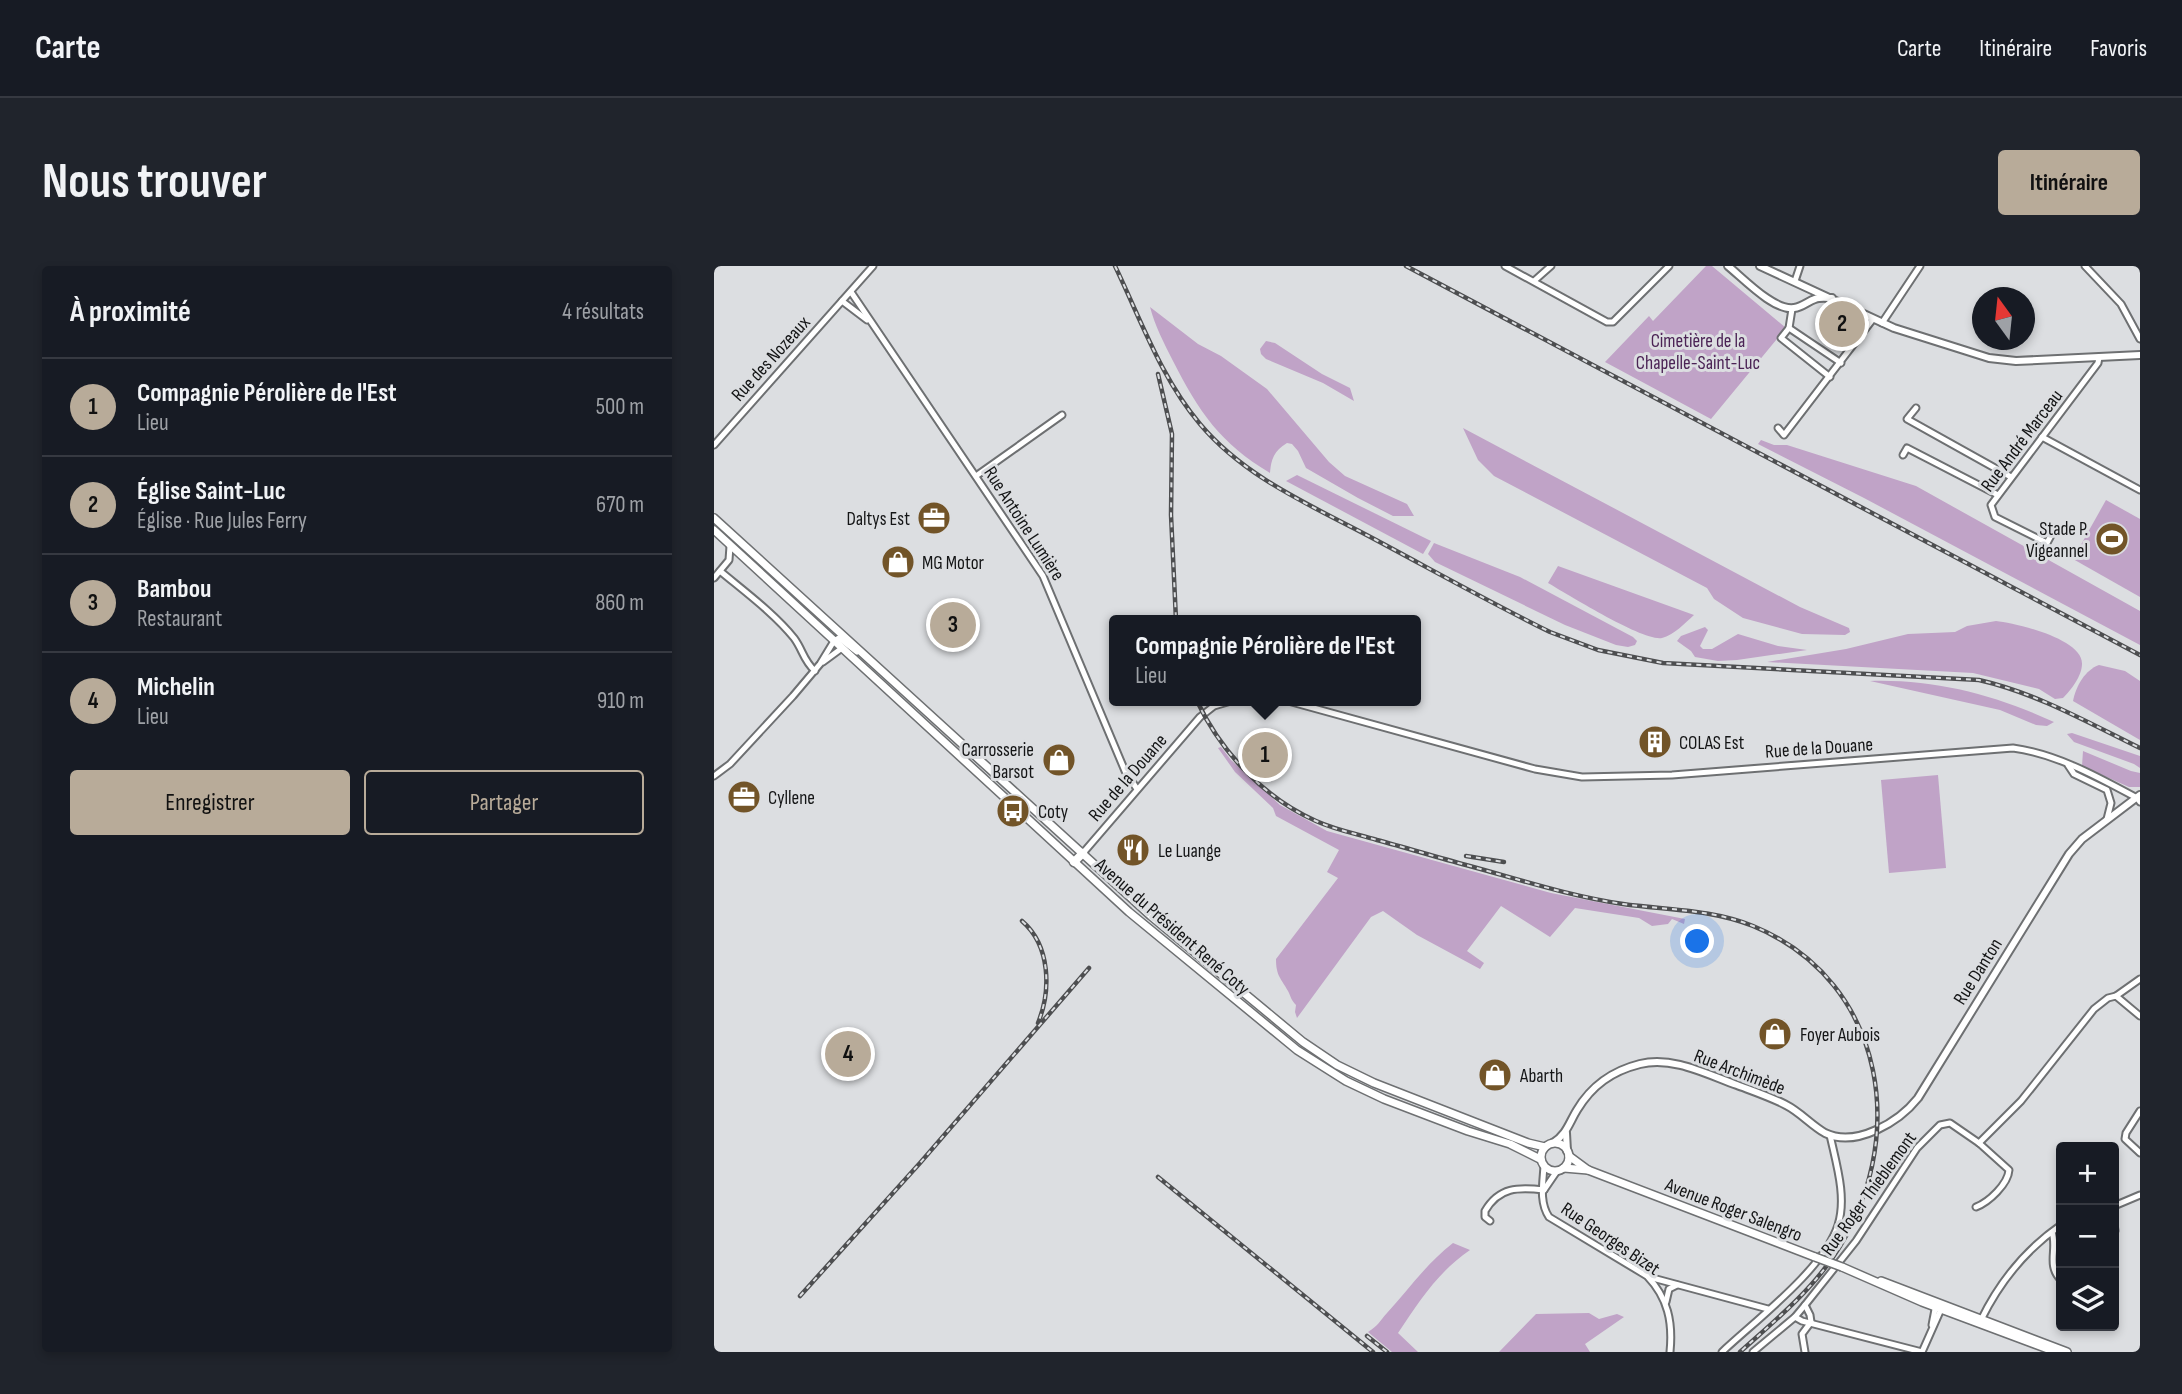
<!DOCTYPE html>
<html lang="fr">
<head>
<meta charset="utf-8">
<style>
	:root { --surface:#171b24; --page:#20242c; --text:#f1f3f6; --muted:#9ea1a6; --line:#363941; --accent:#b8ab99 }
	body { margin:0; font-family:"Sofia Sans Condensed",sans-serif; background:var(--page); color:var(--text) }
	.controls { position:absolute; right:21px; bottom:21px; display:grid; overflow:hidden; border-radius:7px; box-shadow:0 4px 10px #0003 }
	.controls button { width:63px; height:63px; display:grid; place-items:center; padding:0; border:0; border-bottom:2px solid var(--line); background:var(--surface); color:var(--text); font:35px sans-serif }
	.compass { position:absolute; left:1258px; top:21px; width:63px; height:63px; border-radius:50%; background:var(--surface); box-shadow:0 4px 10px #0003; rotate:345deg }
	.you { position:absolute; left:984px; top:676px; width:24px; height:24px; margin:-18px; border:5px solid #fff; border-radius:50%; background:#1a73e8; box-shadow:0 0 0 10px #1a73e833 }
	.badge { display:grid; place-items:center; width:46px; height:46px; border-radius:50%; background:var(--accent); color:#111; font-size:23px; font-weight:700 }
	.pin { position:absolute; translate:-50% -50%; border:4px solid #fff; box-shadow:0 2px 7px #0006 }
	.popup { position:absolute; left:395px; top:349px; width:312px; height:91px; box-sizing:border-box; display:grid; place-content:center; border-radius:7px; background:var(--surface); filter:drop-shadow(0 2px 5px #0005); font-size:23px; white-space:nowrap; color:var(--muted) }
	.popup b { font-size:26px; color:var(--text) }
	.popup::after { content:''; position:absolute; left:50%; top:100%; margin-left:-14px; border:14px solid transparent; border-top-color:var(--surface) }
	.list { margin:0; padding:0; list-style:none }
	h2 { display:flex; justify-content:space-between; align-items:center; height:91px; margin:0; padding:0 28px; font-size:30px }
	h2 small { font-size:23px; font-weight:400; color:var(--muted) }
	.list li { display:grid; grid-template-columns:46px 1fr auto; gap:21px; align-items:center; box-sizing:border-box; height:98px; padding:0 28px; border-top:2px solid var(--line) }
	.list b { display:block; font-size:26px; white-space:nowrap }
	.list p { margin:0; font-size:23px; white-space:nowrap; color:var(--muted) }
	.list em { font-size:23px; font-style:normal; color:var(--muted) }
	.actions { display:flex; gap:14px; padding:21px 28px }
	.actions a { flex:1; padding:16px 0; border:2px solid var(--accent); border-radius:7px; text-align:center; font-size:24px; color:var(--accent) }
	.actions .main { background:var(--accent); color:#111 }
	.icon { flex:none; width:38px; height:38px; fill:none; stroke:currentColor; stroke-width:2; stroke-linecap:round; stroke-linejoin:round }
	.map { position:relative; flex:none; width:1426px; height:1086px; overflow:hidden; border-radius:7px }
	header { display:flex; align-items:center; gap:42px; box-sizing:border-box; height:98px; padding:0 35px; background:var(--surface); border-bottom:2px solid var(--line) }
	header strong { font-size:33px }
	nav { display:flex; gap:38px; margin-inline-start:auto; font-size:24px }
	.intro { display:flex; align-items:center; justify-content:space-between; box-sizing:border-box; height:168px; padding:0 42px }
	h1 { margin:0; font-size:49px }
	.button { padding:18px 32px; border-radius:7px; background:var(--accent); color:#111; font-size:24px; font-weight:700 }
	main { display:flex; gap:42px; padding:0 42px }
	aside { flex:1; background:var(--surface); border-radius:7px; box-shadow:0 4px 10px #0003 }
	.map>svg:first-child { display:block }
	.green { fill:#c0a3c7 }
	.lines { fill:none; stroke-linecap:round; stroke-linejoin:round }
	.minor-casing { stroke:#6e7072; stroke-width:9 }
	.tertiary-casing { stroke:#6e7072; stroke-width:10 }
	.secondary-casing { stroke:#6e7072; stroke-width:10 }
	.primary-casing { stroke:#6e7072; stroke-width:11 }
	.minor { stroke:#fff; stroke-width:5 }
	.tertiary { stroke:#fff; stroke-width:6 }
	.secondary { stroke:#fff; stroke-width:7 }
	.primary { stroke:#fff; stroke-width:8 }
	.rail-casing { stroke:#4d4e50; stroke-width:4.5 }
	.rail { stroke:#dcdee1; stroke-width:2; stroke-dasharray:5; stroke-linecap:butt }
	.secondary-bridge-casing { stroke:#6e7072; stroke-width:10; stroke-linecap:butt }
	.secondary-bridge { stroke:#fff; stroke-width:7 }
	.labels { text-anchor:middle; stroke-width:6; stroke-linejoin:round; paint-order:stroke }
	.park-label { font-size:19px; fill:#4b2355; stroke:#dcdee1 }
	.street-label { font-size:19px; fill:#141516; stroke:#dcdee1 }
	.poi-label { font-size:19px; fill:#141516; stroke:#dcdee1; text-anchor:start }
</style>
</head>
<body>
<header>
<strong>Carte</strong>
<nav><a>Carte</a><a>Itinéraire</a><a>Favoris</a></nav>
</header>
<div class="intro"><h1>Nous trouver</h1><a class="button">Itinéraire</a></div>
<main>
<aside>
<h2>À proximité<small>4 résultats</small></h2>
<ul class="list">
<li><span class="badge">1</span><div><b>Compagnie Pérolière de l'Est</b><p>Lieu</p></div><em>500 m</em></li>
<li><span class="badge">2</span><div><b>Église Saint-Luc</b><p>Église · Rue Jules Ferry</p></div><em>670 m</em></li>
<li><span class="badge">3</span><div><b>Bambou</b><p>Restaurant</p></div><em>860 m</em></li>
<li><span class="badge">4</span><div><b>Michelin</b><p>Lieu</p></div><em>910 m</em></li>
</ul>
<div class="actions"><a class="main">Enregistrer</a><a>Partager</a></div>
</aside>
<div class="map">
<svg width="1426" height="1086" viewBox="0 0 1426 1086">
	<rect width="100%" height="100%" fill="#dcdee1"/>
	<g class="green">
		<path d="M 992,0 L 998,0 L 1072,62 L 997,153 L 891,96 L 935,50 L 939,55 Z"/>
		<path d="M 436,41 L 484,78 L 507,90 L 553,123 L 615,196 L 631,210 L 693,238 L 700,250 L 679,250 L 644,232 L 592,202 L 584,185 L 578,178 L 573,177 C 560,185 557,193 556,207 C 506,177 485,146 459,95 C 450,77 441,60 436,41 Z"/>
		<path d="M 552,75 L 561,77 L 608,108 L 636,122 L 640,135 L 609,117 L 552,93 L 547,88 L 546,83 Z"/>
		<path d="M 749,162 L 1086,341 L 1135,362 L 1136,366 L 1131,369 L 1088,368 L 1029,352 L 1000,333 L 993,322 L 780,210 L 764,194 Z"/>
		<path d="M 1047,174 L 1060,179 L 1073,179 L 1202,220 L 1426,345 L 1426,379 L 1150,232 L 1044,178 Z"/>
		<path d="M 583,209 L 717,275 L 709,288 L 572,215 Z"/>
		<path d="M 1392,234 L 1426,253 L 1426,331 L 1359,293 Z"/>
		<path d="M 720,277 L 806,311 L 919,371 L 923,375 L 921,379 L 914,381 L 902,379 L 851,359 L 721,296 L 714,288 Z"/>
		<path d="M 844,300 L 980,349 C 971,357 960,369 948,372 C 930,376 853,328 834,317 Z"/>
		<path d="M 1282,355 C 1302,357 1369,373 1368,398 C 1368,410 1357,424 1349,432 L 1341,433 L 1325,423 L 1259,407 L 1053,396 L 1132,383 L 1194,368 L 1241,366 L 1253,360 Z"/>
		<path d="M 991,361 L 994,364 L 986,380 L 989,383 L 998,383 L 1024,368 L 1064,380 L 1093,384 L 1023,394 L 1004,395 L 981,391 L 977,385 L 963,375 L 967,370 Z"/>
		<path d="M 1385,399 L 1411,405 L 1426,415 L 1426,474 L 1359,435 C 1362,420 1371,404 1385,399 Z"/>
		<path d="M 1156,415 C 1221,413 1281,429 1340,456 L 1333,460 L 1322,459 L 1286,444 Z"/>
		<path d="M 1358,467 L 1426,490 L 1426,502 L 1420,498 L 1360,476 L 1353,468 Z"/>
		<path d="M 507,481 L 517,494 L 566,539 L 613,565 L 837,627 L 971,653 L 970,658 L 958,653 L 954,658 L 938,660 L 925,652 L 861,642 L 836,671 L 787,640 L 753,685 L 770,697 L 766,703 L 703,669 L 669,645 L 657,651 L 583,752 L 581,746 L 582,739 C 577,734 577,731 574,725 C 567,712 562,710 562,693 L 624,612 L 613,606 L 625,584 L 562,550 L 559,542 L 521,506 L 504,482 Z"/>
		<path d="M 1369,485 L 1417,505 L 1426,507 L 1426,521 L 1415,521 L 1368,500 Z"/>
		<path d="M 1224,509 L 1232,602 L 1175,607 L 1167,514 Z"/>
		<path d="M 739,977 L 756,984 C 723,1007 707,1033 684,1067 L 704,1086 L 678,1086 L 654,1066 C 665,1059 665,1056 673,1047 C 695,1023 713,997 739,977 Z"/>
		<path d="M 875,1047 L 885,1053 L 903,1048 L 910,1051 L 871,1078 L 876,1086 L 785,1086 L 822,1048 Z"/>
	</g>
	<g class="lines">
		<defs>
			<g id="minor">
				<path d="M 791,0 L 893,56 L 899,56 L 955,0"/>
				<path d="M 1371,0 L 1407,38 L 1426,73"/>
				<path d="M 820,15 L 837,0"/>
				<path d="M 1081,15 L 1086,0"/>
				<path d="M 137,26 L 329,310 L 411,505 L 423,523"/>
				<path d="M 128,35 L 153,54"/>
				<path d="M 1078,43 L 1075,62 L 1067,72 L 1116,111"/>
				<path d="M 1168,57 L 1206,0"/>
				<path d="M 1075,62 L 1127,97"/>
				<path d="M 1202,142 L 1193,153 L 1297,211"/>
				<path d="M 1064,162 L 1070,169 L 1159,53"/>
				<path d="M 1328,171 L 1426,224"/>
				<path d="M 0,179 L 159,0"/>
				<path d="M 1189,189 L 1193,182 L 1284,229"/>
				<path d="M 262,210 L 348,149"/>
				<path d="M 1341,262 L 1333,277 L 1281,251 L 1277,239 L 1384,97 L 1385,91"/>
				<path d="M 6,305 C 30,325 61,348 80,372 C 89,384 89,394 101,405"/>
				<path d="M 0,312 L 15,294 L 16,280"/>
				<path d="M 109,396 L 128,382"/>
				<path d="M 574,435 L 821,503 L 868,511 L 958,509 L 1299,482 C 1343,488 1384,511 1423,532 L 1426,536"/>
				<path d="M 1354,499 L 1360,508 L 1393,524 L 1397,537 L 1393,553"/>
				<path d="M 0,510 L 16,498 L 79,430 L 106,398 L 120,375 L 125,372 L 143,386"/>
				<path d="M 369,587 L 486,451 L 500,440 L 517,435"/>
				<path d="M 1402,730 L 1426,713"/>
				<path d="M 1426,845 L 1412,867 L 1411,873 L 1426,887"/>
				<path d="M 1265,877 L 1307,835 L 1380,743 L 1394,732 L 1402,730 L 1426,750"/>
				<path d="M 830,900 C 829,917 825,936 835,951 L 933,1010 C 954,1032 959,1056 956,1086"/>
				<path d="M 830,924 L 843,905"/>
				<path d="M 1400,940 L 1426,929"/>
				<path d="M 776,955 L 771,951 L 771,945 C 785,921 804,921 830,924"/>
				<path d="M 1400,958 L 1401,965"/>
				<path d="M 1338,966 C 1344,983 1332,999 1347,1014"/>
				<path d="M 935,1011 L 1054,1043"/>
				<path d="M 952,1036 L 955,1023 L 963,1019"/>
				<path d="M 1091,1039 L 1096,1049 L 1097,1056"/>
				<path d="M 1081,1051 L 1088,1055 L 1208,1086 L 1228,1041"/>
				<path d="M 1267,1054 C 1286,1015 1311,984 1347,959"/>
				<path d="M 1218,1059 L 1222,1038"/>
				<path d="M 1008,1086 C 1042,1054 1110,1003 1124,959 C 1133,931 1122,897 1116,869"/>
				<path d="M 1039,1086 L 1081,1051 L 1091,1039 L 1142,975 L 1203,882 L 1226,859 L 1236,857 L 1265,877 L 1295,904 C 1294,918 1275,936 1262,941"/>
				<path d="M 1091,1086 L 1088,1068 L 1097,1056"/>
			</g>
			<g id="tertiary">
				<path d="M 1014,0 C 1030,13 1060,45 1080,42 C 1089,41 1094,35 1101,33 C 1105,31 1113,32 1118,32"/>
				<path d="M 1046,0 L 1180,62 L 1275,92 L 1302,95 L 1426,89"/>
				<path d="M 852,867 L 853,885"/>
				<path d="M 839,877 C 853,868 855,857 863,844 C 878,819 898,805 926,798 C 959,790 992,808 1023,819 C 1039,825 1057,831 1072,839 C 1086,846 1097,859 1111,867 C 1142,882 1185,856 1204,832 L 1355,588 L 1368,573 L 1426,529"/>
			</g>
			<g id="secondary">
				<path d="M 0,252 L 437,650 L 589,776 L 623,799 L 660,817 L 814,877 L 831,881"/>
				<path d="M 0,264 L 415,646 L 583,784 L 632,815 L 670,833 L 754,865 L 796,878 L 826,893"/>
				<circle cx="841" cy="891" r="14"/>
				<path d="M 855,890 L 874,904 L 1101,991"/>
				<path d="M 850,902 L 874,904"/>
				<path d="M 1128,1001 L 1208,1036 L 1342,1086"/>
				<path d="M 1167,1015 L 1353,1086"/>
			</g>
			<path id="primary" d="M 360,596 L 369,587"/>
		</defs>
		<use href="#minor" class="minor-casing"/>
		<use href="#tertiary" class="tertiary-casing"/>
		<use href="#secondary" class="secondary-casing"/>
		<use href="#primary" class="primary-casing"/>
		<use href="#minor" class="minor"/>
		<use href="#tertiary" class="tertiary"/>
		<use href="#secondary" class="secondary"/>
		<use href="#primary" class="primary"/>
		<defs>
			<g id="rail">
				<path d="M 401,0 C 427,54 447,112 486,158 C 532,213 601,241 662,274 C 720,305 777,337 836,366 L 884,384 L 949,397 L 1265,414 C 1322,427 1373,456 1426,482"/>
				<path d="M 692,0 L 1426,389"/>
				<path d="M 444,108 L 458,168 L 457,249 L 462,354"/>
				<path d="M 483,435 C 507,486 550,532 602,555 C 622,564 643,568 663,574 C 693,582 722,591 752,599 C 804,613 855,630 909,638 C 952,644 997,643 1039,660 C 1175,716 1196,878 1119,991 C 1094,1028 1058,1057 1026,1086"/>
				<path d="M 752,590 L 790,596"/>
				<path d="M 308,655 C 337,680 337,725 324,757"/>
				<path d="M 444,911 L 659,1086"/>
				<path d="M 86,1030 L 206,897 L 375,702"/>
				<path d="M 653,1070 L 673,1086"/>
			</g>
		</defs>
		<use href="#rail" class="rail-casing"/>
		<use href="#rail" class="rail"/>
		<defs>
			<path id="secondary-bridge" d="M 1101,991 L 1128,1001"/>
		</defs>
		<use href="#secondary-bridge" class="secondary-bridge-casing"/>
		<use href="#secondary-bridge" class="secondary-bridge"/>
	</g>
	<defs>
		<symbol id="office-disc" viewBox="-11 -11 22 22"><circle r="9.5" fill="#725428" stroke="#dcdee1"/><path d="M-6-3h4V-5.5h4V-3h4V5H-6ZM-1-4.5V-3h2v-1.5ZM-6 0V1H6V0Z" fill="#fff"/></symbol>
		<symbol id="stadium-disc" viewBox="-11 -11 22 22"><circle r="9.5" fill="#725428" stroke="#dcdee1"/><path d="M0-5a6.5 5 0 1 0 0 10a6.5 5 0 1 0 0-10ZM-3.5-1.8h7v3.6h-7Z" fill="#fff"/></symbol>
		<symbol id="shop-disc" viewBox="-11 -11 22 22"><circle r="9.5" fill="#725428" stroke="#dcdee1"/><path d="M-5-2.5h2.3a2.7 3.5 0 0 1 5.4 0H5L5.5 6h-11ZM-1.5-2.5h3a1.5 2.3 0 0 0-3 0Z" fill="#fff"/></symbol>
		<symbol id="building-disc" viewBox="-11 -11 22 22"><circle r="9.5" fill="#725428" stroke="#dcdee1"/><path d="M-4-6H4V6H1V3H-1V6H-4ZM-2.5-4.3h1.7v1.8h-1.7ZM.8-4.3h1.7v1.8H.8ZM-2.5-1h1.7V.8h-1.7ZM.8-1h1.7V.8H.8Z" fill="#fff"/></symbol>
		<symbol id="bus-disc" viewBox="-11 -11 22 22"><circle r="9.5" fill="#725428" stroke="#dcdee1"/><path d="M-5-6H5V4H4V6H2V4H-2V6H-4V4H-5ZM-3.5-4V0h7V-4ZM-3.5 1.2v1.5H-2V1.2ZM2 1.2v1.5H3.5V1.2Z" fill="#fff"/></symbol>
		<symbol id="restaurant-disc" viewBox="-11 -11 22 22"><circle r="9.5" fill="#725428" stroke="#dcdee1"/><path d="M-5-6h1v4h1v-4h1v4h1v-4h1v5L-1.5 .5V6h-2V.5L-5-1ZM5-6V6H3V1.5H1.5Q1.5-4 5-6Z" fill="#fff"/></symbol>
	</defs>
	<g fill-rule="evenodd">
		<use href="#office-disc" x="201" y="233" width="38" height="38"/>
		<use href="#stadium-disc" x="1379" y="254" width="38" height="38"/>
		<use href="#shop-disc" x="165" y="277" width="38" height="38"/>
		<use href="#building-disc" x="922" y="457" width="38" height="38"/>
		<use href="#shop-disc" x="326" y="475" width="38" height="38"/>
		<use href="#office-disc" x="11" y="512" width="38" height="38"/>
		<use href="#bus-disc" x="280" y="526" width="38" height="38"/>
		<use href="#restaurant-disc" x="400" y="565" width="38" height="38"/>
		<use href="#shop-disc" x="1042" y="749" width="38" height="38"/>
		<use href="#shop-disc" x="762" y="790" width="38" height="38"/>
	</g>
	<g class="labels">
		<g class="park-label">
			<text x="984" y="81">Cimetière de la<tspan x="984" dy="22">Chapelle-Saint-Luc</tspan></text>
		</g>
		<g class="street-label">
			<text transform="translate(56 92) rotate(-48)" y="7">Rue des Nozeaux</text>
			<text transform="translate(1307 174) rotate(-53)" y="7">Rue André Marceau</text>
			<text transform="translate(311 257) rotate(57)" y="7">Rue Antoine Lumière</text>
			<text transform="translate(1105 481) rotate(-4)" y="7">Rue de la Douane</text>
			<text transform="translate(413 511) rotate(-49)" y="7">Rue de la Douane</text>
			<text transform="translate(459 660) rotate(41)" y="7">Avenue du Président René Coty</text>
			<text transform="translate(1263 705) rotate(-58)" y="7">Rue Danton</text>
			<text transform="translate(1026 805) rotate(21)" y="7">Rue Archimède</text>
			<text transform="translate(1154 927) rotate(-54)" y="7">Rue Roger Thieblemont</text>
			<text transform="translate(1020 943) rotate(21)" y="7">Avenue Roger Salengro</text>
			<text transform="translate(897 972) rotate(34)" y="7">Rue Georges Bizet</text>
		</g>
		<g class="poi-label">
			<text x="196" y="259" text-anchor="end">Daltys Est</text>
			<text x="1374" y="269" text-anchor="end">Stade P.<tspan x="1374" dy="22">Vigeannel</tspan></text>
			<text x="208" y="303">MG Motor</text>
			<text x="965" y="483">COLAS Est</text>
			<text x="320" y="490" text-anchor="end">Carrosserie<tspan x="320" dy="22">Barsot</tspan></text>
			<text x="54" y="538">Cyllene</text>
			<text x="324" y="552">Coty</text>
			<text x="444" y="591">Le Luange</text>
			<text x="1086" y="775">Foyer Aubois</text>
			<text x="806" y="816">Abarth</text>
		</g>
	</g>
</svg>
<div class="controls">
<button>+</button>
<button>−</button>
<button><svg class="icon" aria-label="layers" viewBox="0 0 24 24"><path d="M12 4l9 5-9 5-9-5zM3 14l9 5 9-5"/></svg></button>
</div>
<svg class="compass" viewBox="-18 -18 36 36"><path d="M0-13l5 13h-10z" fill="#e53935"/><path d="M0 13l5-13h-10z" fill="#9ea1a6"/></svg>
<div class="you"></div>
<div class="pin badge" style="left:551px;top:489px">1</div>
<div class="popup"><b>Compagnie Pérolière de l'Est</b>Lieu</div>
<div class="pin badge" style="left:1128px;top:58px">2</div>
<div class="pin badge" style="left:239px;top:359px">3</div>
<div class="pin badge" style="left:134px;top:788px">4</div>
</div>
</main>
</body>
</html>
